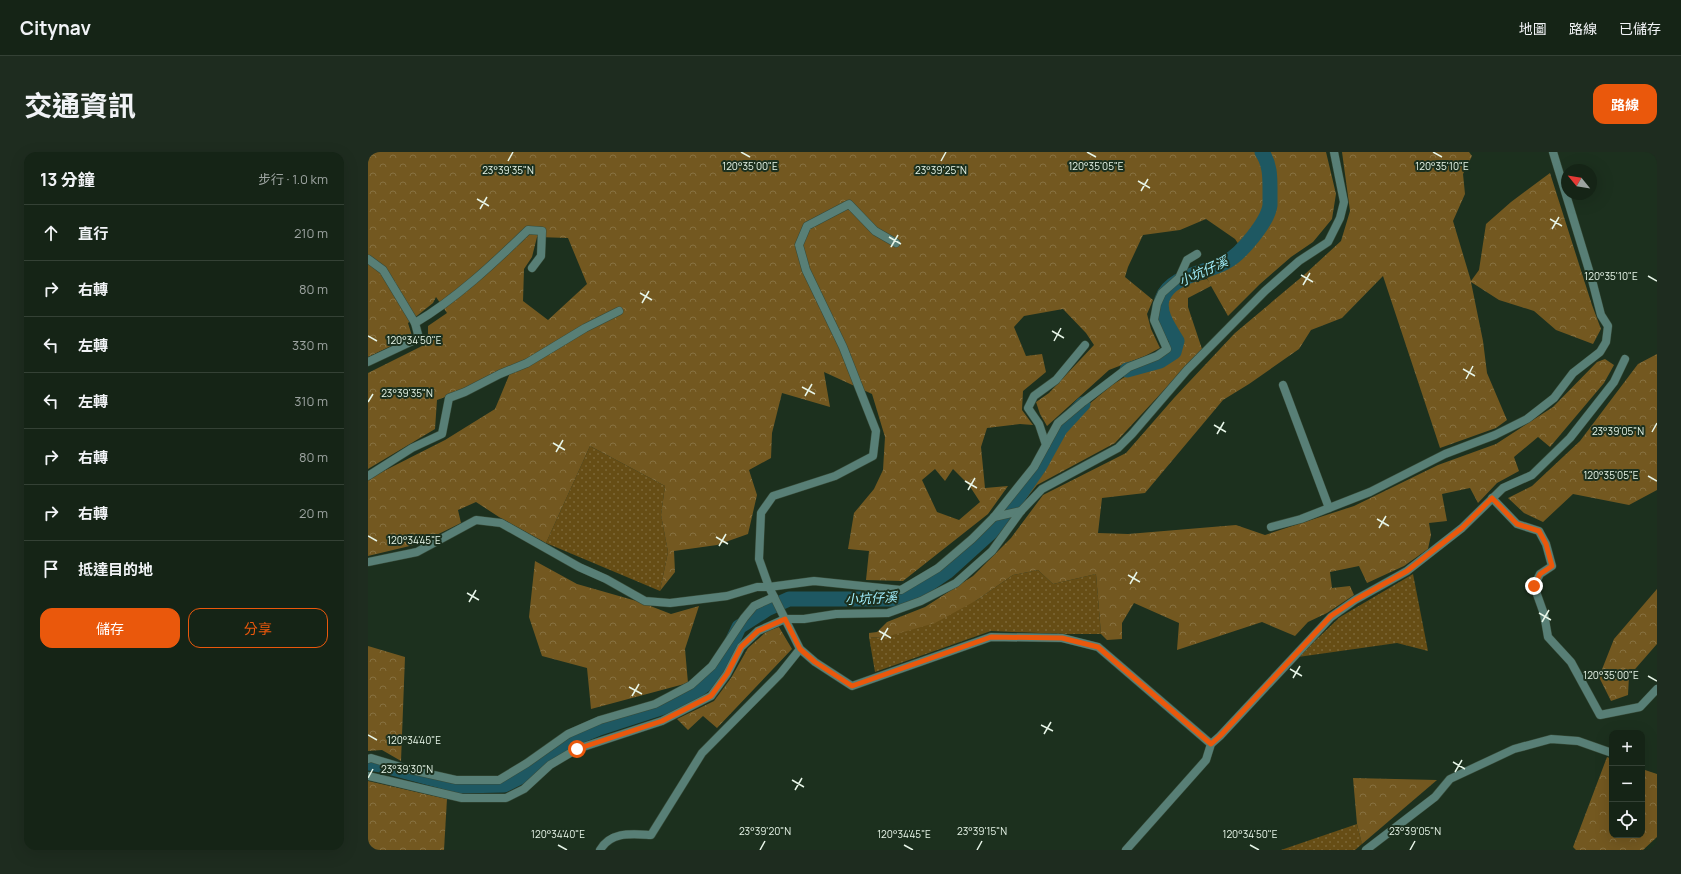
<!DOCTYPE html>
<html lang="zh-TW">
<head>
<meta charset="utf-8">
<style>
	:root { --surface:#152416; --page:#1e2c1f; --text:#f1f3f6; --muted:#9da4a1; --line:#344135; --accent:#ea580c }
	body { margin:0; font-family:Manrope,"Noto Sans TC",sans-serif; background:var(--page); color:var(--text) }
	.controls { position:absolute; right:12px; bottom:12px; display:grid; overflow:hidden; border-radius:8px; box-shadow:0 4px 16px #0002 }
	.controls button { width:36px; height:36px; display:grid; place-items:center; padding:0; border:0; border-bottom:1px solid var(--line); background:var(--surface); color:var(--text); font:20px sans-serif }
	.compass { position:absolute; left:1193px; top:12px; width:36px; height:36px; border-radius:50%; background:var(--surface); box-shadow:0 4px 16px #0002; rotate:300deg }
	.stop { position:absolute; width:12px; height:12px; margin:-9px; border:3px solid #ea580c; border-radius:50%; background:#fff }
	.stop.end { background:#ea580c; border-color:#fff; box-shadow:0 1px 4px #0008 }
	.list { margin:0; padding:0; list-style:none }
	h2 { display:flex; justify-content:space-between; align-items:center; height:52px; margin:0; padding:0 16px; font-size:17px }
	h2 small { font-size:13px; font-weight:400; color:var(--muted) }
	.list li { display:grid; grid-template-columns:26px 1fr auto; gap:12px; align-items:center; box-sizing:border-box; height:56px; padding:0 16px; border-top:1px solid var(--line) }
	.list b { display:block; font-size:15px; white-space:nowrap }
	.list em { font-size:13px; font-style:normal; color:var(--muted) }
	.actions { display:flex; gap:8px; padding:12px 16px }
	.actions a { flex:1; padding:9px 0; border:1px solid var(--accent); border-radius:12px; text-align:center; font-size:14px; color:var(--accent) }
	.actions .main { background:var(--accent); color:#fff }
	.icon { flex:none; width:22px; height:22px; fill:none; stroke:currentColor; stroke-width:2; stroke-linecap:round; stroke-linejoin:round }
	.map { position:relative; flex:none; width:1289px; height:698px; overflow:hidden; border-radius:12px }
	header { display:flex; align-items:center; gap:24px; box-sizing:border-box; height:56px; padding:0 20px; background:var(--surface); border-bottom:1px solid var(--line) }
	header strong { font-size:19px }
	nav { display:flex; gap:22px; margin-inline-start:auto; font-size:14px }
	.intro { display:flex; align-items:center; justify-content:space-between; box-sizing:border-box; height:96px; padding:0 24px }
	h1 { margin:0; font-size:28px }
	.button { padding:10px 18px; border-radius:12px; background:var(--accent); color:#fff; font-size:14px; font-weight:700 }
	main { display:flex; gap:24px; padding:0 24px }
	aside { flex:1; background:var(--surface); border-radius:12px; box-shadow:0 4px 16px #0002 }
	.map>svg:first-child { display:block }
	.grass { fill:url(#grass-dots) }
	.forest { fill:url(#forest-crowns); fill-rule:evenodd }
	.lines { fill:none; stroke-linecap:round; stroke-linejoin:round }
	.river { stroke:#1e5862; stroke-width:15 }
	.street-casing { stroke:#384c3a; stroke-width:9 }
	.street { stroke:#587f76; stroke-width:8 }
	.route { stroke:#ea580c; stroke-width:5 }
	.ticks { fill:none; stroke:#e7f5e8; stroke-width:1.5 }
	.labels { text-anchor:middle; stroke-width:4; stroke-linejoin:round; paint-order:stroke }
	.water-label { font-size:13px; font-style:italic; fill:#a1eefd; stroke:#1c301e }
	.ticks-label { font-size:10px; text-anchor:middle; fill:#e7f5e8; stroke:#1c301e; stroke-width:4; stroke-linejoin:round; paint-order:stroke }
</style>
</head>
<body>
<header>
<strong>Citynav</strong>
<nav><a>地圖</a><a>路線</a><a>已儲存</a></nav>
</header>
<div class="intro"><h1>交通資訊</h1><a class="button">路線</a></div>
<main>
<aside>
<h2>13 分鐘<small>步行 · 1.0 km</small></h2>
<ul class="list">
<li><svg class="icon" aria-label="ahead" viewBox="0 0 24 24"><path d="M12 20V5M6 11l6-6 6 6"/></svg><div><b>直行</b></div><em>210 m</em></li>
<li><svg class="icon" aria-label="right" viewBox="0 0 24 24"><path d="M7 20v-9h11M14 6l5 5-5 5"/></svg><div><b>右轉</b></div><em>80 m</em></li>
<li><svg class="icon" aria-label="left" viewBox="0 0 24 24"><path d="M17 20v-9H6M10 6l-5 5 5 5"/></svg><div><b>左轉</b></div><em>330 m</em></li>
<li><svg class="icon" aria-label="left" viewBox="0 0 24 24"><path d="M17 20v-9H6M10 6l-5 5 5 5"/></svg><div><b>左轉</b></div><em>310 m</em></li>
<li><svg class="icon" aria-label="right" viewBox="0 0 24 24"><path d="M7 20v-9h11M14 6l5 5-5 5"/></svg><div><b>右轉</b></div><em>80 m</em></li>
<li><svg class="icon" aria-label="right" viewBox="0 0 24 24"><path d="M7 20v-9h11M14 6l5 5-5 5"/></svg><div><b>右轉</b></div><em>20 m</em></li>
<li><svg class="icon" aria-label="arrive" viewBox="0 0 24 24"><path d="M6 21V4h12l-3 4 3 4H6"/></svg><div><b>抵達目的地</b></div></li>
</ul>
<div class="actions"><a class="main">儲存</a><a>分享</a></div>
</aside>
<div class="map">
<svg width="1289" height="698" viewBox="0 0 1289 698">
	<defs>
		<pattern id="grass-dots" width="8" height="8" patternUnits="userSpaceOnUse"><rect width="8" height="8" fill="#664d15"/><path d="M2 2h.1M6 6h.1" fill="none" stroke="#7c6737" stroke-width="1.8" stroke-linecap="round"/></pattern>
		<pattern id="forest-crowns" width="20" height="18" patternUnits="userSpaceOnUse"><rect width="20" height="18" fill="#735820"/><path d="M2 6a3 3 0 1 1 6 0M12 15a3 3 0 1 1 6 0" fill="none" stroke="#877140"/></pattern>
	</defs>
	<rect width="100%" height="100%" fill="#1c301e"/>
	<g class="grass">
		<path d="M 222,294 L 297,334 L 293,363 L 300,400 L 292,439 L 178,391 Z"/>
		<path d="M 670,418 L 685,432 L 728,422 L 733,482 L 695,482 L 623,479 L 507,520 L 501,485 L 514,486 L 609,448 L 645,423 Z"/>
		<path d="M 1045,422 L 1060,499 L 1029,491 L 930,505 L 972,465 Z"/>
		<path d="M 989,672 L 994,692 L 987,698 L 913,698 Z"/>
	</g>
	<g class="forest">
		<path d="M 0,0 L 958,0 L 968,42 L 964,67 L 945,90 L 923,105 L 892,132 L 860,164 L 843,134 L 820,146 L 820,155 L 834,197 L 747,291 L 669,333 L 652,354 L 646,350 L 672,312 L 696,273 L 744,233 L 763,221 L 788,209 L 804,205 L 807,197 L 793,164 L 795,153 L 801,144 L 816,132 L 839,127 L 841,130 L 839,126 L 853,118 L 875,99 L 867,87 L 838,67 L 812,78 L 775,83 L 760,115 L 757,125 L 785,148 L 779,162 L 783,177 L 792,196 L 777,204 L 741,218 L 679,274 L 672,262 L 668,250 L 681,241 L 726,193 L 718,181 L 695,157 L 656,164 L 646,175 L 658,204 L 674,202 L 678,220 L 655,239 L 654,258 L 665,273 L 652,272 L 619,276 L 613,295 L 617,336 L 640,334 L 620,362 L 535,429 L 498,428 L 501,399 L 480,397 L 486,361 L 506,337 L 515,318 L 517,285 L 504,242 L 456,220 L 462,255 L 414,241 L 404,281 L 403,306 L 381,318 L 389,343 L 380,382 L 349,393 L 306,399 L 307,420 L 292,439 L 300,400 L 293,363 L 297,334 L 222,294 L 178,391 L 131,365 L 108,350 L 90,358 L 93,371 L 50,392 L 0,404 L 0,327 L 77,288 L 127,257 L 142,221 L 69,248 L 67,277 L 0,317 L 0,221 L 60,191 L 60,174 L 79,161 L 68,145 L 65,151 L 40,171 L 44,184 L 0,205 ZM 169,85 L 200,86 L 219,132 L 180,168 L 155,149 L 156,117 L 164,105 ZM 567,317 L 577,329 L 585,317 L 601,333 L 612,350 L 591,368 L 569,360 L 554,328 Z"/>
		<path d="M 974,0 L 1101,0 L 1104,4 L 1095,22 L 1097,42 L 1085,69 L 1103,129 L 1111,118 L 1118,72 L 1143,50 L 1182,21 L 1224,153 L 1233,177 L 1225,192 L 1188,178 L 1166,159 L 1131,148 L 1103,130 L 1115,189 L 1119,221 L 1139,268 L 1128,276 L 1072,296 L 1015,124 L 974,166 L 943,178 L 931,197 L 881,232 L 855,248 L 777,341 L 734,346 L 730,381 L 760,382 L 868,373 L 897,383 L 986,354 L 1070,313 L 1128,292 L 1185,255 L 1229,210 L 1237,207 L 1246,213 L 1236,231 L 1182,295 L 1170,285 L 1146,305 L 1151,319 L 1129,331 L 1110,351 L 1102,336 L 1074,342 L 1079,369 L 1061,371 L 1063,383 L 1060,397 L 1036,414 L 999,431 L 991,414 L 962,420 L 964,436 L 982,434 L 986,443 L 959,461 L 940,470 L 927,484 L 894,470 L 809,498 L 811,471 L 766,451 L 754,471 L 754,487 L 739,488 L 733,482 L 728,422 L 685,432 L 670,418 L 645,423 L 609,448 L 567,471 L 514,486 L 501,485 L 501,481 L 509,480 L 519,470 L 557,455 L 605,424 L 643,386 L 675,343 L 758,301 L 806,246 L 867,181 L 936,123 L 973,89 L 982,59 Z"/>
		<path d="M 1289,202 L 1289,338 L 1261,353 L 1205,342 L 1175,370 L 1156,361 L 1140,346 L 1164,334 L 1212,289 L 1270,212 Z"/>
		<path d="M 167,409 L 209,432 L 272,450 L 303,462 L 331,454 L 317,497 L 320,531 L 223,557 L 219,516 L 174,504 L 161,465 Z"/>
		<path d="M 1289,437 L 1289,492 L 1261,524 L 1260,543 L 1243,549 L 1231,525 L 1246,487 Z"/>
		<path d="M 411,475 L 424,497 L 349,576 L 335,564 L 320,578 L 309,567 L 346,549 L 363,526 L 380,496 L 399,479 Z"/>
		<path d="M 0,494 L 37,505 L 33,609 L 14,598 L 0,599 Z"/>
		<path d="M 1239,605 L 1244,607 L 1244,683 L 1274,683 L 1274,617 L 1289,622 L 1289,685 L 1275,698 L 1208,698 L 1205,695 Z"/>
		<path d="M 985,626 L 1069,628 L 994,692 L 989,672 Z"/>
		<path d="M 0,629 L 79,647 L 76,698 L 0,698 Z"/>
	</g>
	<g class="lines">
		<g class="river">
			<path d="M 759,218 L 792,209 L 806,200 L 809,189 C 802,177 790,162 794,147 C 802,123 839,121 858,110 C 873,102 900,70 902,53 C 902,48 902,43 902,38 C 902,24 902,12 894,0"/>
			<path d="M 0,611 L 13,613 L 92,634 L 136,633 L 156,623 L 198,590 L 231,576 L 317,548 L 339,531 L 355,509 L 371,475 L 399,457 L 421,447 L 525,447 L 549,440 L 580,419 L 622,381 L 637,364 L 671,315 L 692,277 L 715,252"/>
		</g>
		<defs>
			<g id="street">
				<path d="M 528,91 L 507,79 L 481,52 L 439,74 L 431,93 L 438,118 L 475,195 L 508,279 L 505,304 L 467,324 L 405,344 L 393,361 L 391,407 L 401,435 L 432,497 L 447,510 L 484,534 L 623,485 L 694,486 L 730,495 L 843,592"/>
				<path d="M 0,107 L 15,118 L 47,171 L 51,186 L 0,210"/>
				<path d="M 47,171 C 88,147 126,111 160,78 L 174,79 L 173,104 L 164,116"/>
				<path d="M 915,233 L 961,356"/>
				<path d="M 678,293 L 690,271 L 715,250 L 761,215 L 789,204 L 799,197 L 786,168 L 789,152 L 794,141 L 811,126 L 819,108 L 829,102"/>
				<path d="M 0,324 L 44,296 L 74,282 L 81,246 L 97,240 L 132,222 L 159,211 L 217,176 L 251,159"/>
				<path d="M 1124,346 L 1149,372 L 1171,379 L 1178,392 L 1184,414 L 1172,422 L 1166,434 L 1176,462 L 1180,485 L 1203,510 L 1232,563 L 1272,555 L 1289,537"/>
				<path d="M 626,365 L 653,359"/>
				<path d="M 903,375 L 933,367 L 1002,340 L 1077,302 L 1127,283 L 1159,267 L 1186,246 L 1205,221 L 1232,200 L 1238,190 L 1240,174 L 1233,163 L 1224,128 L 1185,0"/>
				<path d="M 0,410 L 49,400 L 108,368 L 133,371 L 211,415 L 238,427 L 277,449 L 302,451 L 359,444 L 389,435 L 401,435 L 446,429 L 533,438 L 570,416 L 604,387 L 626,365 L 666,315 L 678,293 L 671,272 L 660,256 L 666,244 L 688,228 L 717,193"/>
				<path d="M 0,607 L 3,606 L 39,617 L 88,628 L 131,628 L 159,611 L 200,582 L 232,568 L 287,552 L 323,533 L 344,514 L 376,466 L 386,454 L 406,445"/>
				<path d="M 0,624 L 94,646 L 138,646 L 156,637 L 182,613 L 209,597 L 294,569 L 343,544 L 359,522 L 373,495 L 390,479 L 417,467 L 436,467 L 468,462 L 520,461 L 553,449 L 588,431 L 624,399 L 653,359 L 674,337 L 750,296 L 764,282 L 819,218 L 897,139 L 931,109 L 960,90 L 972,66 L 976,50 L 966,0"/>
				<path d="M 232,698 C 243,679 264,682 283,683 L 334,601 L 412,522 L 432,497"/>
				<path d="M 758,698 L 838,608 L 843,592 L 852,584 L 963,465 L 987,448 L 1039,419 L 1094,376 L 1135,336 L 1164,323 L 1202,286 L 1246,230 L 1257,207"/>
				<path d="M 998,698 L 1067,645 L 1082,627 L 1146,597 L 1183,587 L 1210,589 L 1244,601"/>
			</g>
		</defs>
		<use href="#street" class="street-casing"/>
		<use href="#street" class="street"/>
	</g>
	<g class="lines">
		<path class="route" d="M 209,597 L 294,569 L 343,544 L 359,522 L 373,495 L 390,479 L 417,467 L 432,497 L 447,510 L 484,534 L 623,485 L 694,486 L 730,495 L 843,592 L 852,584 L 963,464 L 987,448 L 1039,419 L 1094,376 L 1124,346 L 1149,372 L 1171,379 L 1178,392 L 1184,414 L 1172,422 L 1166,434"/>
	</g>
	<path class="ticks" d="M 373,0 L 382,5M 719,0 L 728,5M 1065,0 L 1074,5M 140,9 L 145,0M 573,9 L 578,0M 770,29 L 782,36M 773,39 L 780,27M 109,47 L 121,54M 112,57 L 119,45M 1182,67 L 1194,74M 1184,77 L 1191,65M 521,85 L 533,92M 523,95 L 530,83M 933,123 L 945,130M 1280,124 L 1289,129M 935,133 L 942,121M 272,141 L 284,148M 274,151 L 281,139M 684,179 L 696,186M 0,184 L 9,189M 686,189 L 693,176M 1095,217 L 1107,224M 1098,227 L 1105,214M 434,235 L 447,242M 437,244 L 444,232M 0,250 L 5,242M 846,273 L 858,280M 1284,280 L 1289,271M 849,282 L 856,270M 185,291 L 197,298M 188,300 L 195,288M 1280,324 L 1289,329M 597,329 L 609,336M 600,338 L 607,326M 1009,367 L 1021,374M 1011,376 L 1018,364M 0,384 L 9,389M 348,385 L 360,392M 351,394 L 358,382M 760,423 L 772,430M 762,432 L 769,420M 99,441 L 111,448M 101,450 L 108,438M 1171,461 L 1183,468M 1174,470 L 1181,458M 511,479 L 523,486M 513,488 L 520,476M 922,517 L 934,524M 1280,524 L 1289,529M 925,526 L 932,514M 261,535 L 274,542M 264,544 L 271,532M 673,573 L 685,579M 676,582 L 683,570M 0,583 L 9,588M 1085,610 L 1097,617M 1087,620 L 1094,608M 0,626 L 5,617M 424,628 L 436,635M 427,638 L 434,626M 190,693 L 199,698M 536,693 L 545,698M 882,693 L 891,698M 392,698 L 397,689M 609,698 L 614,689M 1042,698 L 1047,689"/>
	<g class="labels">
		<g class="water-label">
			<text transform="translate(835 119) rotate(-25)" y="5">小坑仔溪</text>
			<text transform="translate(503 446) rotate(-3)" y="5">小坑仔溪</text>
		</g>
	</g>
	<g class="ticks-label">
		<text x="382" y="18">120°35'00"E</text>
		<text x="728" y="18">120°35'05"E</text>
		<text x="1074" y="18">120°35'10"E</text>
		<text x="573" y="22">23°39'25"N</text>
		<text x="140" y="22">23°39'35"N</text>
		<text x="1243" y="128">120°35'10"E</text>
		<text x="46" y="192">120°34'50"E</text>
		<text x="39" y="245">23°39'35"N</text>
		<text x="1250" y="283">23°39'05"N</text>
		<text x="1243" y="327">120°35'05"E</text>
		<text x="46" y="392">120°34'45"E</text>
		<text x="1243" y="527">120°35'00"E</text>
		<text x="46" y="592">120°34'40"E</text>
		<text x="39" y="621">23°39'30"N</text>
		<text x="397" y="683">23°39'20"N</text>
		<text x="614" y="683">23°39'15"N</text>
		<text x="1047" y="683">23°39'05"N</text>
		<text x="190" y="686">120°34'40"E</text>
		<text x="536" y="686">120°34'45"E</text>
		<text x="882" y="686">120°34'50"E</text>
	</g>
</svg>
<div class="controls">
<button>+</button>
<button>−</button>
<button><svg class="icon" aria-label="locate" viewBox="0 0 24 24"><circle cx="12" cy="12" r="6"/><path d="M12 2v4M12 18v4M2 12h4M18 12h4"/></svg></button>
</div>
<svg class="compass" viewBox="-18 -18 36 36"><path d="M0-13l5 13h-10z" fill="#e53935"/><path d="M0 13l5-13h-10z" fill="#9da4a1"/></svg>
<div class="stop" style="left:209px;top:597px"></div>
<div class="stop end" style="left:1166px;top:434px"></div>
</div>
</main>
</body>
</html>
